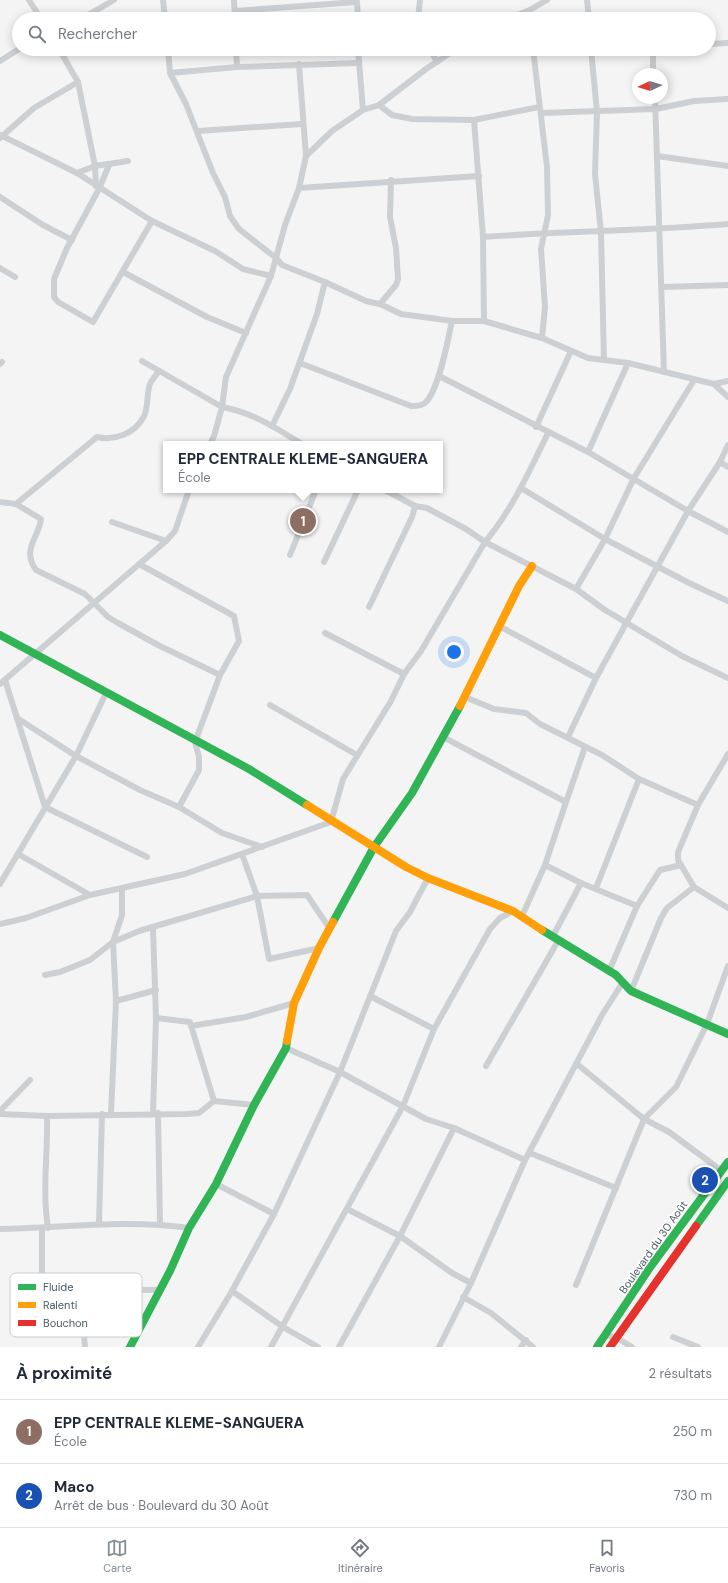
<!DOCTYPE html>
<html lang="fr">
<head>
<meta charset="utf-8">
<style>
	:root { --surface:#fff; --page:#f6f6f7; --text:#1f2937; --muted:#747a83; --line:#e0e1e3; --accent:#848f96 }
	body { margin:0; font-family:"DM Sans",sans-serif; background:var(--page); color:var(--text) }
	.compass { position:absolute; left:632px; top:68px; width:36px; height:36px; border-radius:50%; background:var(--surface); box-shadow:0 2px 10px #0003; rotate:266deg }
	.you { position:absolute; left:454px; top:652px; width:14px; height:14px; margin:-10px; border:3px solid #fff; border-radius:50%; background:#1a73e8; box-shadow:0 0 0 6px #1a73e833 }
	.badge { display:grid; place-items:center; width:26px; height:26px; border-radius:50%; background:var(--accent); color:#fff; font-size:13px; font-weight:700 }
	.pin { position:absolute; translate:-50% -50%; border:2px solid #fff; box-shadow:0 1px 4px #0006 }
	.popup { position:absolute; left:163px; top:441px; width:280px; height:52px; box-sizing:border-box; display:grid; place-content:center; border-radius:0px; background:var(--surface); filter:drop-shadow(0 1px 3px #0005); font-size:13px; white-space:nowrap; color:var(--muted) }
	.popup b { font-size:15px; color:var(--text) }
	.popup::after { content:''; position:absolute; left:50%; top:100%; margin-left:-8px; border:8px solid transparent; border-top-color:var(--surface) }
	.list { margin:0; padding:0; list-style:none }
	h2 { display:flex; justify-content:space-between; align-items:center; height:52px; margin:0; padding:0 16px; font-size:17px }
	h2 small { font-size:13px; font-weight:400; color:var(--muted) }
	.list li { display:grid; grid-template-columns:26px 1fr auto; gap:12px; align-items:center; box-sizing:border-box; height:64px; padding:0 16px; border-top:1px solid var(--line) }
	.list b { display:block; font-size:15px; white-space:nowrap }
	.list p { margin:0; font-size:13px; white-space:nowrap; color:var(--muted) }
	.list em { font-size:13px; font-style:normal; color:var(--muted) }
	.icon { flex:none; width:22px; height:22px; fill:none; stroke:currentColor; stroke-width:2; stroke-linecap:round; stroke-linejoin:round }
	.map { position:relative; flex:none; width:728px; height:1347px; overflow:hidden }
	.search { position:absolute; background:var(--surface); box-shadow:0 2px 10px #0003; left:12px; right:12px; top:12px; height:44px; display:flex; align-items:center; gap:10px; box-sizing:border-box; padding:0 14px; border-radius:22px; color:var(--muted); font-size:15px }
	.sheet { height:180px; background:var(--surface) }
	nav { display:flex; justify-content:space-around; align-items:center; box-sizing:border-box; height:56px; border-top:1px solid var(--line); background:var(--surface); font-size:11px; color:var(--muted) }
	nav a { display:grid; justify-items:center; gap:2px }
	nav .on { color:var(--accent) }
	.map>svg:first-child { display:block }
	.lines { fill:none; stroke-linecap:round; stroke-linejoin:round }
	.street { stroke:#cdd0d3; stroke-width:6 }
	.fast { stroke:#30b455; stroke-width:8 }
	.slow { stroke:#ff9f0a; stroke-width:8 }
	.jam { stroke:#e5322d; stroke-width:8 }
	.labels { text-anchor:middle; stroke-width:3; stroke-linejoin:round; paint-order:stroke }
	.street-label { font-size:11px; fill:#485963; stroke:#fff }
	.key { fill:#fff; stroke:#c8cdd0; stroke-width:1 }
	.key-label { font-size:11px; fill:#485963 }
</style>
</head>
<body>
<div class="map">
<svg width="728" height="1347" viewBox="0 0 728 1347">
	<rect width="100%" height="100%" fill="#f4f4f4"/>
	<g class="lines">
		<g class="street">
			<path d="M 29,0 L 41,19"/>
			<path d="M 163,0 L 165,19"/>
			<path d="M 234,0 L 235,19"/>
			<path d="M 587,0 L 589,19"/>
			<path d="M 235,11 L 357,2 L 358,19"/>
			<path d="M 528,11 L 529,19"/>
			<path d="M 81,19 L 114,0"/>
			<path d="M 418,19 L 420,0"/>
			<path d="M 506,19 L 528,11 L 547,0"/>
			<path d="M 709,44 L 728,43"/>
			<path d="M 59,49 L 78,82 L 95,166 L 96,186"/>
			<path d="M 168,49 L 170,73 L 186,104 L 213,173 L 225,197 L 230,216 L 239,229 L 276,258 L 282,265 L 325,282 L 366,301 L 380,304 L 401,314 L 452,321 L 484,321 L 542,338 L 588,358 L 628,363 L 714,384 L 728,397"/>
			<path d="M 236,49 L 237,67"/>
			<path d="M 358,49 L 363,110"/>
			<path d="M 430,49 L 437,62"/>
			<path d="M 533,49 L 547,167 L 548,215 L 541,249 L 545,307 L 542,338"/>
			<path d="M 591,49 L 597,112 L 595,174 L 601,232 L 604,360"/>
			<path d="M 653,49 L 653,74"/>
			<path d="M 0,61 L 19,49"/>
			<path d="M 299,64 L 306,156"/>
			<path d="M 170,73 L 237,67 L 359,63"/>
			<path d="M 655,98 L 664,372"/>
			<path d="M 379,105 L 392,115 L 412,119 L 474,120 L 539,107"/>
			<path d="M 541,113 L 656,109 L 694,101 L 728,99"/>
			<path d="M 474,120 L 483,237 L 484,321"/>
			<path d="M 198,131 L 302,124"/>
			<path d="M 0,135 L 77,173 L 152,221 L 215,251 L 243,269 L 271,276"/>
			<path d="M 0,138 L 34,108 L 78,82"/>
			<path d="M 657,156 L 728,166"/>
			<path d="M 109,165 L 99,189 L 67,248 L 54,279 L 54,297 L 58,302 L 93,322 L 152,221"/>
			<path d="M 77,173 L 95,166 L 128,161"/>
			<path d="M 299,188 L 479,176"/>
			<path d="M 0,197 L 43,225 L 72,240"/>
			<path d="M 483,237 C 565,231 646,231 728,224"/>
			<path d="M 0,268 L 15,277"/>
			<path d="M 123,272 L 207,317 L 246,333"/>
			<path d="M 662,287 L 728,285"/>
			<path d="M 380,304 L 396,285 L 398,279 L 396,248 L 390,217 L 391,180"/>
			<path d="M 142,361 L 222,407 C 252,412 276,428 302,444"/>
			<path d="M 300,363 L 411,406 C 416,406 423,406 426,402 C 439,389 448,340 452,321"/>
			<path d="M 0,364 L 2,362"/>
			<path d="M 439,376 L 588,452 L 688,511 L 596,678 L 499,626"/>
			<path d="M 714,384 L 728,381"/>
			<path d="M 272,426 L 290,389 L 317,314 L 325,282"/>
			<path d="M 536,427 L 571,351"/>
			<path d="M 210,444 L 214,436 L 222,407 L 226,377 L 271,276 L 285,225 L 299,188 L 306,156 L 332,131 L 363,110 L 379,105 L 426,69 L 456,49"/>
			<path d="M 728,445 L 720,462 L 688,511 L 728,532"/>
			<path d="M 588,452 L 628,363"/>
			<path d="M 720,462 L 728,467"/>
			<path d="M 521,488 L 605,539 L 689,583 L 728,601"/>
			<path d="M 385,490 L 415,506 L 427,508 L 466,529 L 485,542 L 576,589 L 605,610 L 682,656 L 728,678"/>
			<path d="M 0,502 L 16,504 L 41,519 C 39,538 21,549 36,570 L 85,594 L 108,617 L 118,623 L 158,645 L 220,675"/>
			<path d="M 16,504 L 97,437 C 114,441 134,434 143,418 C 149,409 146,394 150,384 C 152,380 156,375 159,371"/>
			<path d="M 112,522 L 166,541"/>
			<path d="M 290,555 L 316,490"/>
			<path d="M 324,562 L 358,490"/>
			<path d="M 139,564 L 234,616 L 239,641 L 220,675 L 195,742 L 199,757 L 199,770 L 179,807 L 222,833 L 262,847"/>
			<path d="M 576,589 L 605,539 L 634,478 L 694,380"/>
			<path d="M 369,607 L 412,517 L 415,506"/>
			<path d="M 325,633 L 404,674"/>
			<path d="M 5,680 L 45,807 L 147,857"/>
			<path d="M 0,684 L 166,541 L 175,531 L 189,490"/>
			<path d="M 465,697 L 494,709 L 526,713 L 540,724 L 602,755 L 639,779 L 698,805 L 728,754"/>
			<path d="M 270,705 L 357,755"/>
			<path d="M 17,718 L 76,756 L 140,790 L 179,807"/>
			<path d="M 443,737 L 566,802 L 545,865 L 522,916"/>
			<path d="M 568,737 L 596,678"/>
			<path d="M 566,802 L 585,747"/>
			<path d="M 18,854 L 90,895"/>
			<path d="M 242,854 L 257,896 L 269,959 L 319,948"/>
			<path d="M 545,865 L 581,883 L 637,906 L 609,971"/>
			<path d="M 0,884 L 76,756 L 106,693"/>
			<path d="M 694,887 L 678,860 L 678,852 L 698,805"/>
			<path d="M 596,888 L 639,779"/>
			<path d="M 637,906 L 660,870 L 681,865"/>
			<path d="M 0,924 L 26,918 L 90,895 L 185,874 L 331,822 L 343,779 L 391,701 L 404,674 L 421,651 L 485,542 C 512,510 530,470 548,433"/>
			<path d="M 553,936 L 581,883"/>
			<path d="M 45,975 L 60,972 L 90,960 L 113,942 L 139,931 L 257,896 L 307,895 L 330,929"/>
			<path d="M 631,991 L 661,918 L 667,908 L 694,887 L 728,908"/>
			<path d="M 370,996 L 434,1029"/>
			<path d="M 116,1001 L 156,990"/>
			<path d="M 156,1018 L 190,1022 L 214,1101"/>
			<path d="M 191,1026 L 246,1017 L 294,1003"/>
			<path d="M 286,1048 L 340,1072 L 426,1119 L 454,1128 L 525,1160"/>
			<path d="M 577,1064 L 644,1119 L 669,1132 L 722,1171"/>
			<path d="M 486,1066 L 558,941"/>
			<path d="M 0,1111 L 30,1080"/>
			<path d="M 158,1113 L 160,1224"/>
			<path d="M 0,1114 L 47,1116 L 187,1114 L 199,1113 L 214,1101 L 254,1105"/>
			<path d="M 111,1114 L 116,1001 L 113,942 L 122,915 L 122,889"/>
			<path d="M 153,1114 L 156,1018 L 153,928"/>
			<path d="M 47,1116 C 48,1153 42,1190 48,1228"/>
			<path d="M 530,1153 L 616,1188"/>
			<path d="M 216,1184 L 274,1214"/>
			<path d="M 347,1209 L 400,1236 L 452,1273 L 471,1283"/>
			<path d="M 99,1224 L 102,1114"/>
			<path d="M 42,1228 L 42,1280 L 46,1285 L 80,1289 L 159,1290"/>
			<path d="M 0,1229 C 63,1228 126,1219 189,1228"/>
			<path d="M 576,1285 L 644,1119 L 676,1087 L 707,1024 L 728,966"/>
			<path d="M 80,1289 L 85,1347"/>
			<path d="M 232,1291 L 283,1327 L 318,1347"/>
			<path d="M 463,1297 L 491,1313 L 533,1347"/>
			<path d="M 606,1335 L 617,1338 L 632,1347"/>
			<path d="M 673,1337 L 698,1347"/>
			<path d="M 198,1347 L 232,1291 L 274,1214 L 340,1072 L 396,931 L 410,912 L 428,878"/>
			<path d="M 271,1347 L 403,1106 L 434,1029 L 490,929 L 500,918 L 513,911"/>
			<path d="M 339,1347 L 400,1236 L 454,1128"/>
			<path d="M 439,1347 L 471,1283 L 525,1160 L 602,1015 L 623,982"/>
			<path d="M 521,1347 L 526,1340"/>
		</g>
		<g class="fast">
			<path d="M 0,635 L 249,769 L 307,805"/>
			<path d="M 333,922 L 374,847 L 412,793 L 460,706"/>
			<path d="M 542,930 L 616,975 L 631,991 L 728,1034"/>
			<path d="M 696,1226 L 728,1181"/>
			<path d="M 130,1347 L 170,1271 L 189,1228 L 216,1184 L 254,1105 L 286,1048 L 287,1041"/>
			<path d="M 597,1347 L 651,1266 L 728,1162"/>
		</g>
		<g class="slow">
			<path d="M 460,706 L 519,586 L 532,566"/>
			<path d="M 307,805 L 406,867 L 428,878 L 513,911 L 542,930"/>
			<path d="M 287,1041 L 294,1003 L 319,948 L 333,922"/>
		</g>
		<path class="jam" d="M 610,1347 L 696,1226"/>
	</g>
	<g class="labels">
		<g class="street-label">
			<text transform="translate(653 1247) rotate(-55)" y="4">Boulevard du 30 Août</text>
		</g>
	</g>
	<rect x="10" y="1273" width="132" height="64" rx="6" class="key"/>
	<rect x="18" y="1284" width="18" height="6" fill="#30b455"/>
	<rect x="18" y="1302" width="18" height="6" fill="#ff9f0a"/>
	<rect x="18" y="1320" width="18" height="6" fill="#e5322d"/>
	<g class="key-label">
		<text x="43" y="1291">Fluide</text>
		<text x="43" y="1309">Ralenti</text>
		<text x="43" y="1327">Bouchon</text>
	</g>
</svg>
<svg class="compass" viewBox="-18 -18 36 36"><path d="M0-13l5 13h-10z" fill="#e53935"/><path d="M0 13l5-13h-10z" fill="#747a83"/></svg>
<div class="you"></div>
<div class="pin badge" style="left:303px;top:521px;background:#8d6e63">1</div>
<div class="popup"><b>EPP CENTRALE KLEME-SANGUERA</b>École</div>
<div class="pin badge" style="left:705px;top:1180px;background:#1a4fb4">2</div>
<div class="search"><svg class="icon" aria-label="search" viewBox="0 0 24 24"><circle cx="10" cy="10" r="6"/><path d="M15 15l6 6"/></svg>Rechercher</div>
</div>
<section class="sheet">
<h2>À proximité<small>2 résultats</small></h2>
<ul class="list">
<li><span class="badge" style="background:#8d6e63">1</span><div><b>EPP CENTRALE KLEME-SANGUERA</b><p>École</p></div><em>250 m</em></li>
<li><span class="badge" style="background:#1a4fb4">2</span><div><b>Maco</b><p>Arrêt de bus · Boulevard du 30 Août</p></div><em>730 m</em></li>
</ul>
</section>
<nav>
<a class="on"><svg class="icon" aria-label="map" viewBox="0 0 24 24"><path d="M3 6l6-2 6 2 6-2v14l-6 2-6-2-6 2zM9 4v14M15 6v14"/></svg>Carte</a>
<a><svg class="icon" aria-label="directions" viewBox="0 0 24 24"><path d="M12 3l9 9-9 9-9-9zM9 14v-3h6M13 9l2 2-2 2"/></svg>Itinéraire</a>
<a><svg class="icon" aria-label="saved" viewBox="0 0 24 24"><path d="M7 4h10v16l-5-4-5 4z"/></svg>Favoris</a>
</nav>
</body>
</html>
